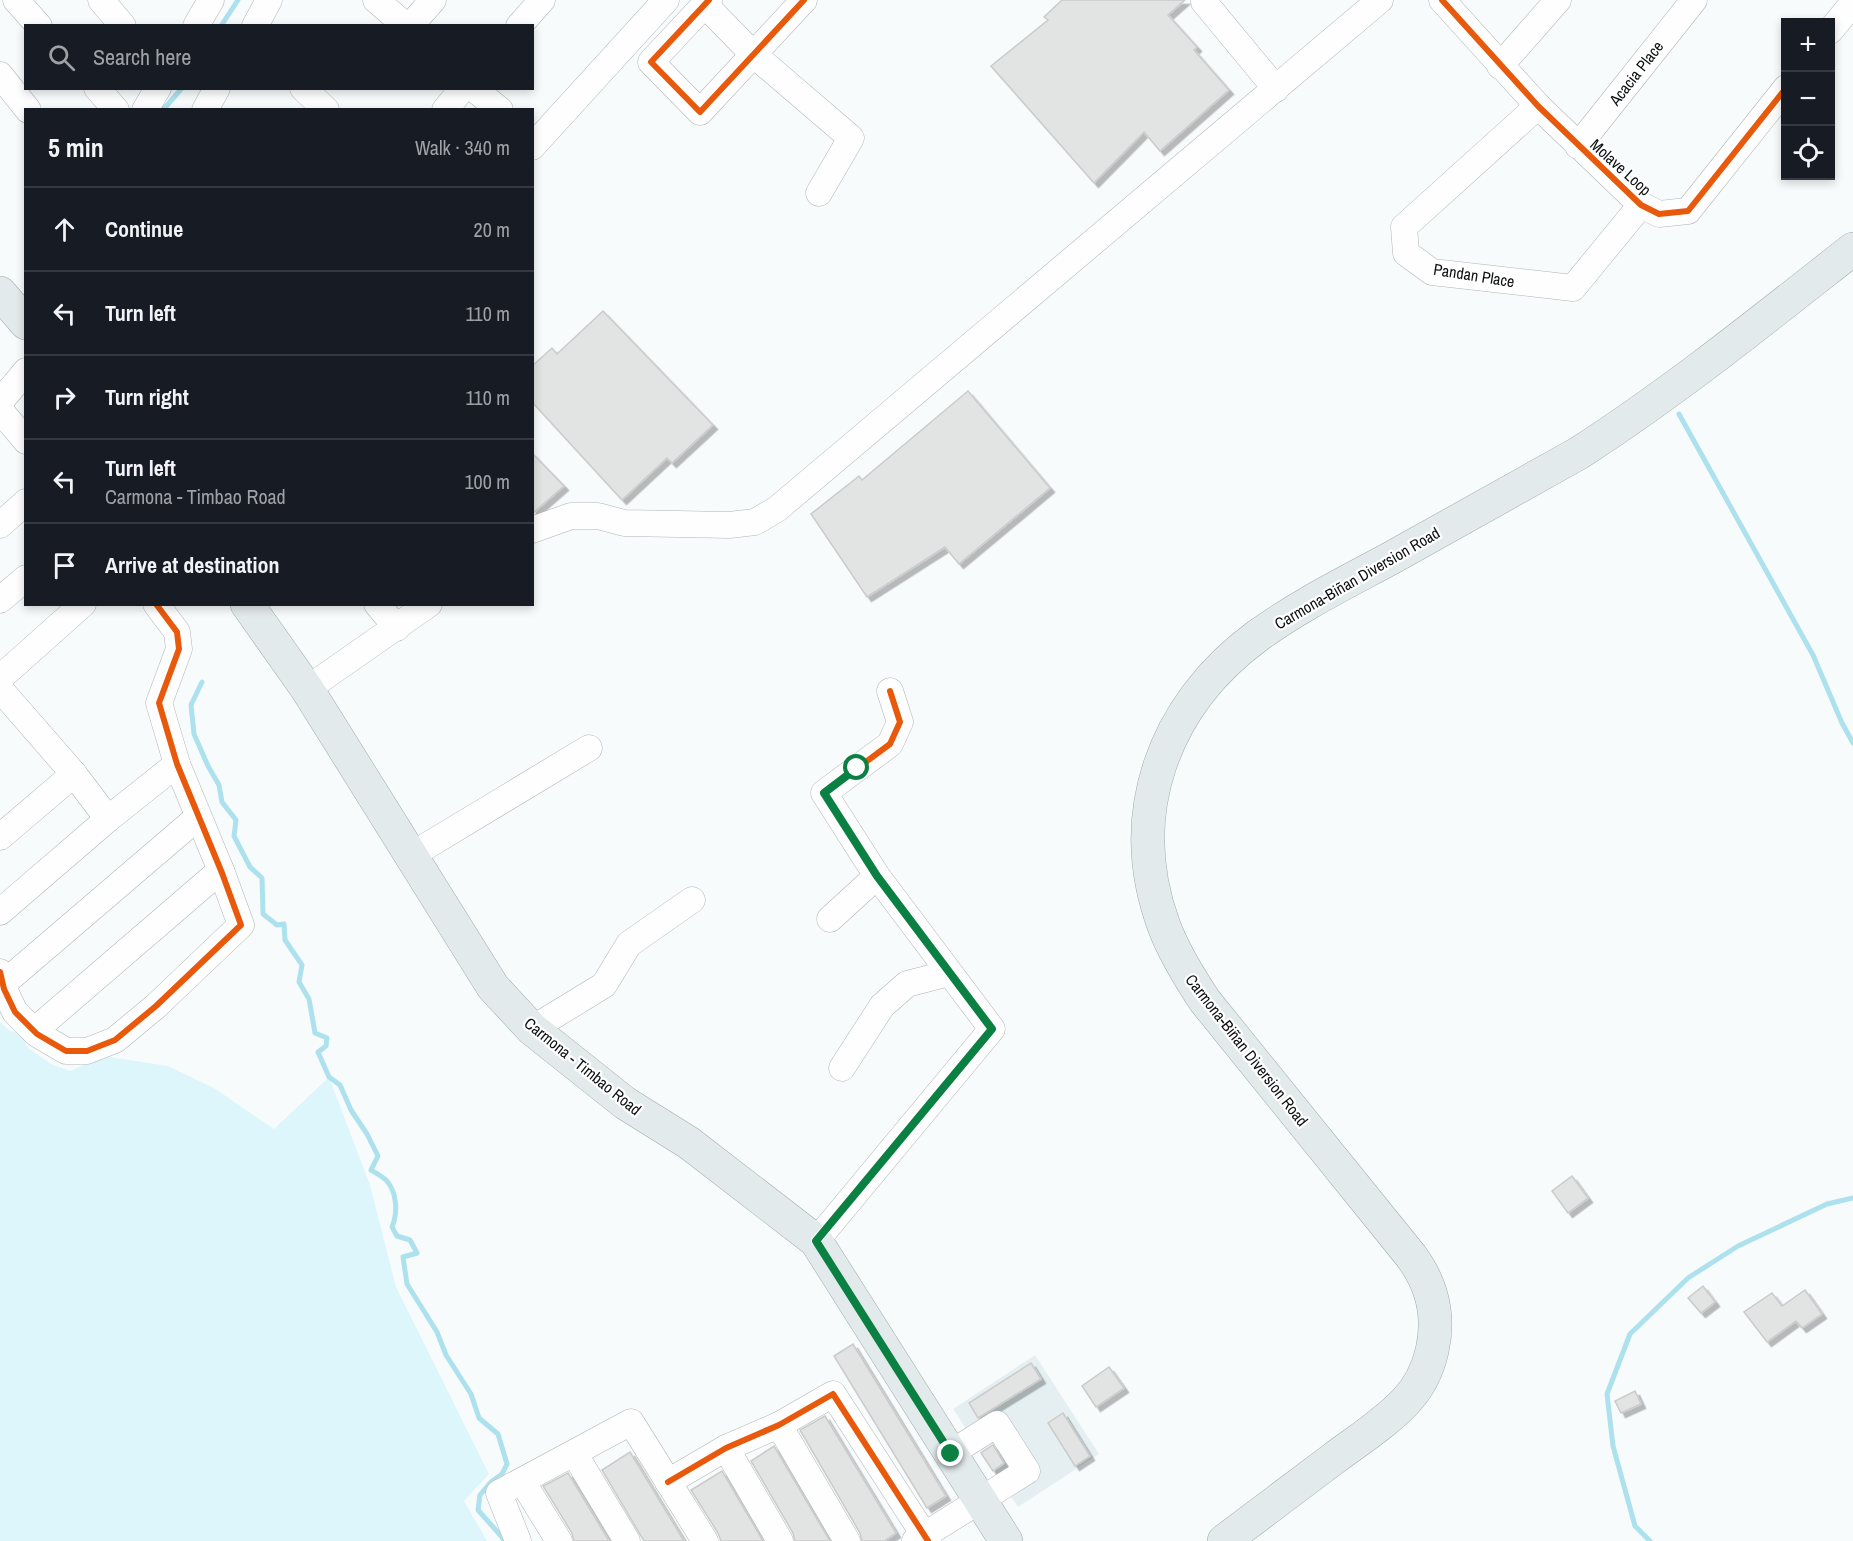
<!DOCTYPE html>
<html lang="en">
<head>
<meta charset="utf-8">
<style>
	:root { --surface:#171b24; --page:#242831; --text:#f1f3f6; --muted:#9ea1a6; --line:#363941 }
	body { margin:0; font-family:"Archivo Narrow",sans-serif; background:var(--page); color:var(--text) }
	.controls { position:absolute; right:18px; top:18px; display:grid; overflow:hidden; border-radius:0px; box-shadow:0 3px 9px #0003 }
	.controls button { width:54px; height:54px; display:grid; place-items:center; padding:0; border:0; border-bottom:2px solid var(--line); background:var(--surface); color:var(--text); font:30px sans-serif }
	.stop { position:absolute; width:18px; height:18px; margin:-14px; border:4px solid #0b8043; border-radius:50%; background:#fff }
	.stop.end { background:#0b8043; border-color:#fff; box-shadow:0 2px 6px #0008 }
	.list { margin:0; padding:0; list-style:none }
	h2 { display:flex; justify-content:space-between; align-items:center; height:78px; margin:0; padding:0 24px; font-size:26px }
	h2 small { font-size:20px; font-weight:400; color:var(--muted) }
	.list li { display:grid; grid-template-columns:39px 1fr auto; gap:18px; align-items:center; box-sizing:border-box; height:84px; padding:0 24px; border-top:2px solid var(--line) }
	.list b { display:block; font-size:22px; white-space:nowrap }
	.list p { margin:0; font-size:20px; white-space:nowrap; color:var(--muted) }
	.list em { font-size:20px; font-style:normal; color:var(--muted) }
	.icon { flex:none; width:33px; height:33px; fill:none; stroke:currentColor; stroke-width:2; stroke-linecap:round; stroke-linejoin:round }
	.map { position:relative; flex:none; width:1853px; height:1541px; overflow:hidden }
	.search { position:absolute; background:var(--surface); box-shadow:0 3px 9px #0003; left:24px; top:24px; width:510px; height:66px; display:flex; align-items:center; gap:15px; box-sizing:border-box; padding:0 21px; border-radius:0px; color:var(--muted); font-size:22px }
	.panel { position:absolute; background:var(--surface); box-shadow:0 3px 9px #0003; left:24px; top:108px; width:510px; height:498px; border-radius:0px }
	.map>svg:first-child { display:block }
	.built { fill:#e5eff1 }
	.green { fill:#ddf6fb }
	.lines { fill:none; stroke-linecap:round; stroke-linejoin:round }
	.stream { stroke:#ace1ed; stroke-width:5 }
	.building { fill:#e2e3e3; stroke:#cacbca; stroke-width:1.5; filter:url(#shadow) }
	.minor-casing { stroke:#b2b4b5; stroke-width:27 }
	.major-casing { stroke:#9eabae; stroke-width:34 }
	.minor { stroke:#fefeff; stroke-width:26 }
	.major { stroke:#e3eaeb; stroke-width:33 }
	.cycleway-casing { stroke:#fff; stroke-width:10 }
	.cycleway { stroke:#e8590c; stroke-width:6 }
	.route { stroke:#0b8043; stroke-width:8 }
	.labels { text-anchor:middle; stroke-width:4.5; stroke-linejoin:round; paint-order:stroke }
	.street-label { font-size:16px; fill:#0e1011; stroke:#fff }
</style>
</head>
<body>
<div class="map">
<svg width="1853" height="1541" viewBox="0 0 1853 1541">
	<defs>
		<filter id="shadow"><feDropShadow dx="4.5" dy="4.5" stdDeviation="0" flood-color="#0004"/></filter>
	</defs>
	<rect width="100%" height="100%" fill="#f8fbfc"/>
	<path class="built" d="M 1035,1355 L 1099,1454 L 1018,1507 L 953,1409 Z"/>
	<path class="green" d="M 0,1022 L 10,1031 L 21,1033 L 28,1048 L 51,1064 L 70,1071 L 104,1056 L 168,1066 L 214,1088 L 274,1129 L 329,1077 L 370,1185 L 396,1287 L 489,1474 L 464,1501 L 487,1541 L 0,1541 Z"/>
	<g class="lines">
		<g class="stream">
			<path d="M 221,26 L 238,0"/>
			<path d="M 163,110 L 182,88"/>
			<path d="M 1679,414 L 1813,655 L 1842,723 L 1853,743"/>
			<path d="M 202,682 L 191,705 L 194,734 L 208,766 L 219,785 L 222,802 L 236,820 L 234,836 L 250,867 L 262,878 L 263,914 L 277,925 L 284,924 L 285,940 L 302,965 L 299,982 L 309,999 L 315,1033 L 327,1038 L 326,1046 L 318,1052 L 329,1077 L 340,1085 L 351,1110 L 367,1134 L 378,1156 L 371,1170 C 376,1173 383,1177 387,1181 C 397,1193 398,1213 392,1227 L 397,1236 L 410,1240 L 417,1253 L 403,1257 L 407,1284 L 437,1332 L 446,1355 L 471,1394 L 479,1418 L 498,1434 L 507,1464 L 502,1474 L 491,1482 L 480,1495 L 478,1510 L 502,1537 L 504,1541"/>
			<path d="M 1650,1541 L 1635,1526 L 1613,1446 L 1607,1394 L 1630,1334 L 1688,1278 L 1738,1246 L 1827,1204 L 1853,1198"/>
		</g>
	</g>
	<g class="building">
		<path d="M 1062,0 L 1185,0 L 1168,15 L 1197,47 L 1194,50 L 1229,90 L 1160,151 L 1144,132 L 1094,183 L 991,66 L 1048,20 L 1044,17 Z"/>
		<path d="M 603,311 L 713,425 L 672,463 L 667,458 L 622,500 L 532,402 L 532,366 L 552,348 L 557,354 Z"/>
		<path d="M 968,391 L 1050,488 L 959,564 L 945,547 L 867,597 L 811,514 L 859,476 L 862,480 Z"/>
		<path d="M 532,453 L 564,486 L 532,514 Z"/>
		<path d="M 1572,1176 L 1588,1198 L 1568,1213 L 1552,1191 Z"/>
		<path d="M 1703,1286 L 1715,1302 L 1701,1313 L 1688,1298 Z"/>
		<path d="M 1805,1290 L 1822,1314 L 1802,1328 L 1796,1321 L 1767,1342 L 1744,1312 L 1772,1293 L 1782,1306 Z"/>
		<path d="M 853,1344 L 946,1496 L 927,1508 L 834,1356 Z"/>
		<path d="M 1031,1363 L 1041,1379 L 978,1418 L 969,1403 Z"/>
		<path d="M 1109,1367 L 1124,1388 L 1096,1407 L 1082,1386 Z"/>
		<path d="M 1635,1391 L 1641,1404 L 1621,1413 L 1615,1401 Z"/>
		<path d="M 1063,1413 L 1090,1456 L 1075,1466 L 1048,1423 Z"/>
		<path d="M 825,1416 L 896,1533 L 884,1541 L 862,1541 L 860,1533 L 800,1430 Z"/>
		<path d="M 993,1445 L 1004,1463 L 993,1471 L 981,1453 Z"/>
		<path d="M 774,1446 L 830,1541 L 795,1541 L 793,1533 L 751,1461 Z"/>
		<path d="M 630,1452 L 684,1541 L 644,1541 L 602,1470 Z"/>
		<path d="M 722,1471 L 763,1541 L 721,1541 L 718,1533 L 691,1490 Z"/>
		<path d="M 568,1473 L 609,1541 L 574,1541 L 572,1533 L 543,1486 Z"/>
	</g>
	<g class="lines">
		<defs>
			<g id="minor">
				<path d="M 16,0 L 39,26"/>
				<path d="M 101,0 L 123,26"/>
				<path d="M 376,0 L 406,26"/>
				<path d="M 709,0 L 651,62 L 700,112 L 804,0"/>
				<path d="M 1442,0 L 1538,106 L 1641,205 L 1659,214 L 1688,211 L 1786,88"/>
				<path d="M 1204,2 L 1276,89"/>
				<path d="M 705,5 L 753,54 L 851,138 L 819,193"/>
				<path d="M 196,26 L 211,0"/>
				<path d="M 255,26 L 269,0"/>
				<path d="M 410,26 L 433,0"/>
				<path d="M 519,26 L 542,0"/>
				<path d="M 1830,31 L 1853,3"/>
				<path d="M 1500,66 L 1558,0"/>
				<path d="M 0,75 L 28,110"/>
				<path d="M 97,88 L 116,110"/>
				<path d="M 303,88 L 326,110"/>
				<path d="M 473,88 L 500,110"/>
				<path d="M 1538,106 L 1404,227 L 1406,253 L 1432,272 L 1573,288 L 1641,205"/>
				<path d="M 145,110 L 158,88"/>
				<path d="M 205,110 L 217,88"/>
				<path d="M 445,110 L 463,88"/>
				<path d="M 1578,146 L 1694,0"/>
				<path d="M 532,147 L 666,0"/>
				<path d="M 0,402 L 26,371"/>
				<path d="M 0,410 L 26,441"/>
				<path d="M 0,525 L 26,502"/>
				<path d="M 532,530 L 571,516 L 598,516 L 624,523 L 729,525 L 755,522 L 777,509 L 1380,0"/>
				<path d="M 0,600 L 26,578"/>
				<path d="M 377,604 L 397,628"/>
				<path d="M 0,678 L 83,604"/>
				<path d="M 0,689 L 74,774 L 108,819"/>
				<path d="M 307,689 L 429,604"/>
				<path d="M 0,837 L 74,774"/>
				<path d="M 410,856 L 589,748"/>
				<path d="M 0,912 L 108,819 L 177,764"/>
				<path d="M 830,919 L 877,876"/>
				<path d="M 0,972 L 4,989 L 15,1012 L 37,1034 L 66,1051 L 87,1051 L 115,1040 L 156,1006 L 241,925 L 222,873 L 177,764 L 159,703 L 179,649 L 177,632 L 156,604"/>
				<path d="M 3,984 L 198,817"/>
				<path d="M 532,1029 L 604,985 L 629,944 L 692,900"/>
				<path d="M 34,1031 L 221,870"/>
				<path d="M 842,1068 L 882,1006 L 907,984 L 949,973"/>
				<path d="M 816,1241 L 992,1029 L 877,876 L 824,793 L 890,744 L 900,722 L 890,691"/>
				<path d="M 779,1425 L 847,1541"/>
				<path d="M 726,1448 L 780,1541"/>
				<path d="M 574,1453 L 627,1541"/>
				<path d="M 522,1481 L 559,1541"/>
				<path d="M 668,1482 L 726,1448 L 779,1425 L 833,1394 L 928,1541"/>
				<path d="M 518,1541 L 499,1493 L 631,1422 L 705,1541"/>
				<path d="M 915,1541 L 1027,1471 L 997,1424 L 951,1453"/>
			</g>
			<g id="major">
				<path d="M 0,293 L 26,323"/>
				<path d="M 247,604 L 307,689 L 493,987 L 532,1029 L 625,1103 L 689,1143 L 816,1241 L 1006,1541"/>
				<path d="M 1224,1541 C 1260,1514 1297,1486 1333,1459 C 1357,1441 1384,1424 1405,1402 C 1432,1374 1442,1329 1430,1292 C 1426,1279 1419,1267 1411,1256 L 1205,1001 C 1189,977 1174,953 1164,926 C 1123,815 1163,706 1256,637 C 1298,606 1347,582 1393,557 C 1455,522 1517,487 1579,453 C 1675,391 1764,319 1853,249"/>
			</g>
		</defs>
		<use href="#minor" class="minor-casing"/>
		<use href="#major" class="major-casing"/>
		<use href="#minor" class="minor"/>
		<use href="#major" class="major"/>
		<defs>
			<g id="cycleway">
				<path d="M 709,0 L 651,62 L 700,112 L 804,0"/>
				<path d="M 1442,0 L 1538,106 L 1641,205 L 1659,214 L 1688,211 L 1786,88"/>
				<path d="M 0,972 L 4,989 L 15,1012 L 37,1034 L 66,1051 L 87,1051 L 115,1040 L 156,1006 L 241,925 L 222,873 L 177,764 L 159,703 L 179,649 L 177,632 L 156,604"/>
				<path d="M 816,1241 L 992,1029 L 877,876 L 824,793 L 890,744 L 900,722 L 890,691"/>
				<path d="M 668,1482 L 726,1448 L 779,1425 L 833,1394 L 928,1541"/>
			</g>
		</defs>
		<use href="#cycleway" class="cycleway-casing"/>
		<use href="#cycleway" class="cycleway"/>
	</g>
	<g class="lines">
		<path class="route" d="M 857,768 L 824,793 L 877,876 L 992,1029 L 816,1241 L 951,1454"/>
	</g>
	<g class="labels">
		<g class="street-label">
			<text transform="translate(1636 73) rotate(-52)" y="6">Acacia Place</text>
			<text transform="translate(1621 167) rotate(42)" y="6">Molave Loop</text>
			<text transform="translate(1474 275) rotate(9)" y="6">Pandan Place</text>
			<text transform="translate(1357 578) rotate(-30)" y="6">Carmona-Biñan Diversion Road</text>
			<text transform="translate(1247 1050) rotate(52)" y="6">Carmona-Biñan Diversion Road</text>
			<text transform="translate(583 1066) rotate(39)" y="6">Carmona - Timbao Road</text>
		</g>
	</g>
</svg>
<div class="controls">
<button>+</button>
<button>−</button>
<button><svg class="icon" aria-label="locate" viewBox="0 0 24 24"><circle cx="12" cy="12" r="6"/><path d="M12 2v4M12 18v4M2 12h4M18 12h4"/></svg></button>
</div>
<div class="stop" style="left:857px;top:768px"></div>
<div class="stop end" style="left:951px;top:1454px"></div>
<div class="search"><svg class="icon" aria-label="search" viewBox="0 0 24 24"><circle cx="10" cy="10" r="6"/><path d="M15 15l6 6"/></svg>Search here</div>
<section class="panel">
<h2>5 min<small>Walk · 340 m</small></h2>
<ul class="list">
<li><svg class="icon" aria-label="ahead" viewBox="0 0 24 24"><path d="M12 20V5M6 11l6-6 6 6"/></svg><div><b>Continue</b></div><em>20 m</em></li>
<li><svg class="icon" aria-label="left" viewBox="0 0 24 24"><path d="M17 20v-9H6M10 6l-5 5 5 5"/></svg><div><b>Turn left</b></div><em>110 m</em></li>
<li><svg class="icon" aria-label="right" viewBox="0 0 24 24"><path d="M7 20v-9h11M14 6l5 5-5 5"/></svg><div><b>Turn right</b></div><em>110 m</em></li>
<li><svg class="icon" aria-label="left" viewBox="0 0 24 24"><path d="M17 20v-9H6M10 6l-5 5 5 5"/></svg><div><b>Turn left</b><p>Carmona - Timbao Road</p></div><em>100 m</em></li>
<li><svg class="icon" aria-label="arrive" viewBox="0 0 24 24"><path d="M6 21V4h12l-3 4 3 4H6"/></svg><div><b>Arrive at destination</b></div></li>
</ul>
</section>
</div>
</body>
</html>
